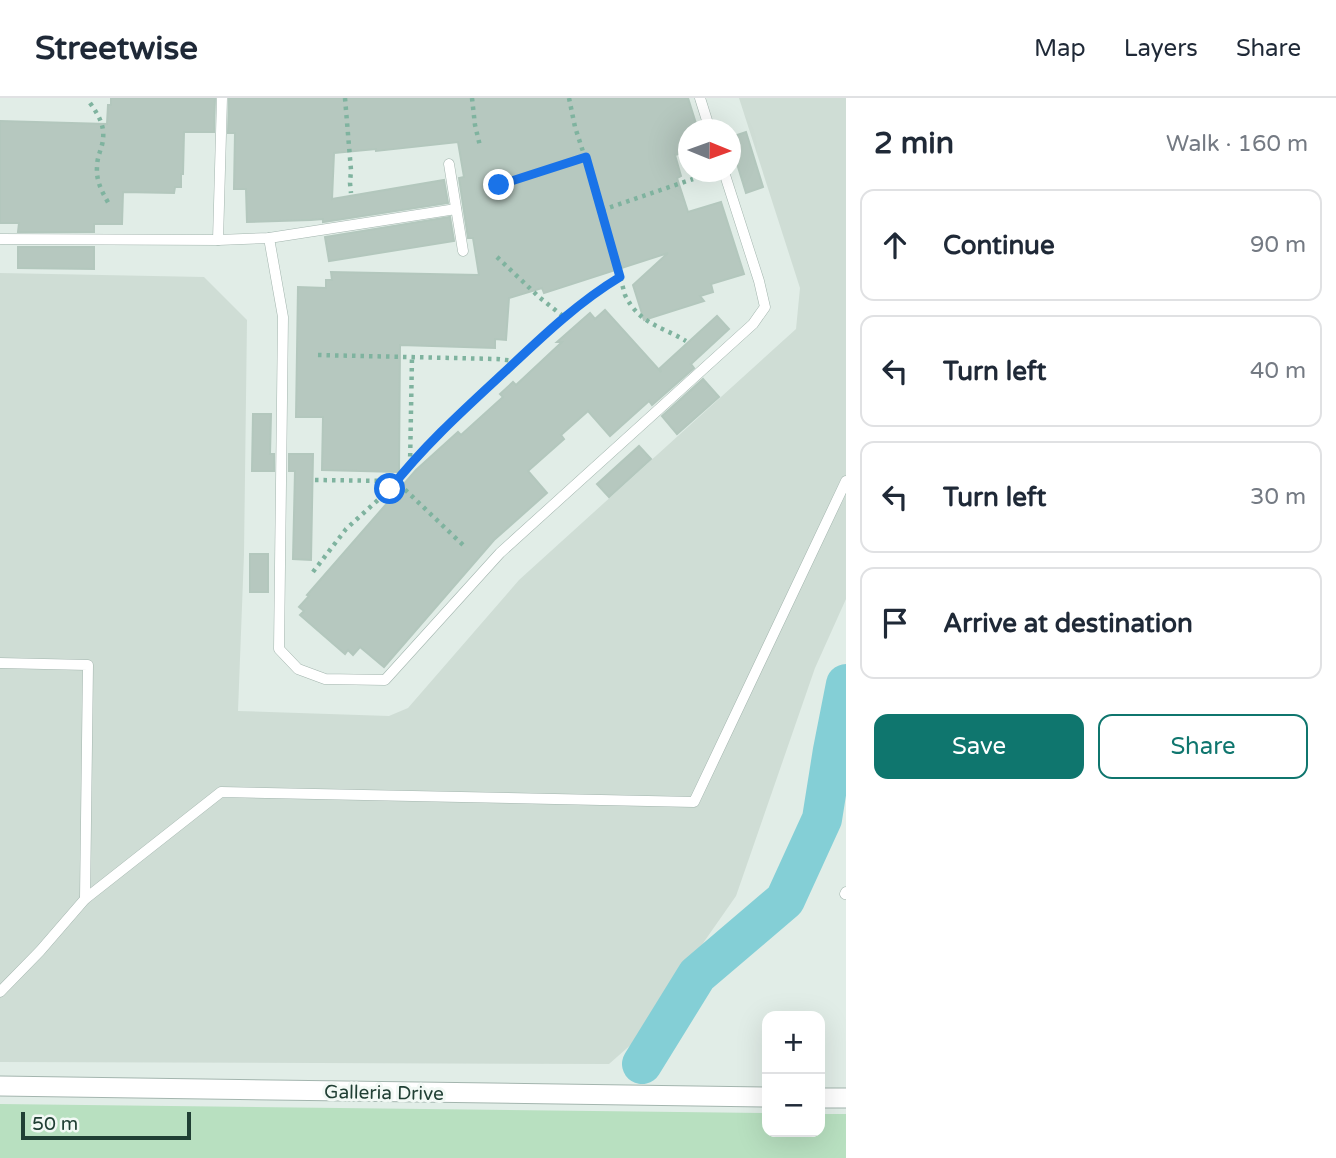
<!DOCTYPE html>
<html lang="en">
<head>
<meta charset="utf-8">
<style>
	:root { --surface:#fff; --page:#f6f6f7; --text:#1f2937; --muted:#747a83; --line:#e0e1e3; --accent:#0f766e }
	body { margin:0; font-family:"Varela Round",sans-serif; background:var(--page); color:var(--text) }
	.controls { position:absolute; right:21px; bottom:21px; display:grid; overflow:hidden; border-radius:14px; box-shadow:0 7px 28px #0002 }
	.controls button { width:63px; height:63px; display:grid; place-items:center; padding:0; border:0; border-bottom:2px solid var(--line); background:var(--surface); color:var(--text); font:35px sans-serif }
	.compass { position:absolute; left:678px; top:21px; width:63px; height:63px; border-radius:50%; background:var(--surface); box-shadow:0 7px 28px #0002; rotate:91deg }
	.scale { position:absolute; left:21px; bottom:18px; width:170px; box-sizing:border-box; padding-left:7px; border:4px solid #203f34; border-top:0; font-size:19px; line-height:24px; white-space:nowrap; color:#203f34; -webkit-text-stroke:5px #f2f9f5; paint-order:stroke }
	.stop { position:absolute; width:21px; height:21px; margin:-16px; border:5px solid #1a73e8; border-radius:50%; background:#fff }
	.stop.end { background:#1a73e8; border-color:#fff; box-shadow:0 2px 7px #0008 }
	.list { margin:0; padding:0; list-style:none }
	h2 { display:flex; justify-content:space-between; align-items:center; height:91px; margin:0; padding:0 28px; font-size:30px }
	h2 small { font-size:23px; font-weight:400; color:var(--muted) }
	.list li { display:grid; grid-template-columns:46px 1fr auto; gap:21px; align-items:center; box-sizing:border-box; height:112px; margin:0 14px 14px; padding:0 14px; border:2px solid var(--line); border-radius:14px }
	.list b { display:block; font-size:26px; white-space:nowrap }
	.list em { font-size:23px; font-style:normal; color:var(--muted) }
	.actions { display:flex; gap:14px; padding:21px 28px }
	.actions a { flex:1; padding:16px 0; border:2px solid var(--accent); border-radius:14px; text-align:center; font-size:24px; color:var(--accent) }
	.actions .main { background:var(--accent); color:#fff }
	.icon { flex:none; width:38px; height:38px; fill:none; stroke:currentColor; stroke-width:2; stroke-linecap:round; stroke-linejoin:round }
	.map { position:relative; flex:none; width:846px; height:1060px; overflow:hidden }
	header { display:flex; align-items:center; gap:42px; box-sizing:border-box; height:98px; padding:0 35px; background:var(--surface); border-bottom:2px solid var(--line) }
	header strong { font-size:33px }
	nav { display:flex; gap:38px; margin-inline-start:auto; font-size:24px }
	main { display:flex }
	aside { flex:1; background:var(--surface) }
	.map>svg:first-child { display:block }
	.built { fill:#cfddd5 }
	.green { fill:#b8e0c0 }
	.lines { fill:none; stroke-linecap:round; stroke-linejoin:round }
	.river { stroke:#84cfd6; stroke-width:40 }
	.building { fill:#b6c8bf; stroke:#b3c7bd; stroke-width:2 }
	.lane-casing { stroke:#a3b5ae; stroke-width:11 }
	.street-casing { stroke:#a3b5ae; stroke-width:21 }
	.path { stroke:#7fb39f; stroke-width:4.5; stroke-dasharray:3.5 5; stroke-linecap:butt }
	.lane { stroke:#fff; stroke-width:10 }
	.street { stroke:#fff; stroke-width:19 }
	.route { stroke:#1a73e8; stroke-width:9 }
	.labels { text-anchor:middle; stroke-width:6; stroke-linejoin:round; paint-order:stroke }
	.street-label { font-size:19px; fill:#203f34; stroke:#f2f9f5 }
</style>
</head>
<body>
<header>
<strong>Streetwise</strong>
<nav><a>Map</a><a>Layers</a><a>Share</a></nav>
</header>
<main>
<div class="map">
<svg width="846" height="1060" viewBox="0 0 846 1060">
	<rect width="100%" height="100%" fill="#e1ede7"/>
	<path class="built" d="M 739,0 L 846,0 L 846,501 L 815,570 L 736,798 L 634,944 L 609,966 L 0,964 L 0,175 L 204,179 L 247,222 L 244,456 L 238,613 L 389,618 L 408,610 L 519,482 L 796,231 L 800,190 Z"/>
	<path class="green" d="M 0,1006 L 767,1015 L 767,1034 L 820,1034 L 820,1016 L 846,1016 L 846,1060 L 0,1060 Z"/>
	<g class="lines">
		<path class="river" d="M 642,966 L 697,877 L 785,802 L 822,721 L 833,652 L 846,586"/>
	</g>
	<g class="building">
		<path d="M 111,0 L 215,0 L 214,34 L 184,34 L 183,76 L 181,76 L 181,89 L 175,89 L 174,95 L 123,94 L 122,126 L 94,126 L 94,134 L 18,134 L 19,125 L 0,125 L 0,23 L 107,26 L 108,7 L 111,7 Z"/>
		<path d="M 229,0 L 688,0 L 698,32 L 689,32 L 689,53 L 675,57 L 681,78 L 677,80 L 688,114 L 721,104 L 744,176 L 711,186 L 713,194 L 700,198 L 704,203 L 644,222 L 633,187 L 668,155 L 544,195 L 542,190 L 509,200 L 506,242 L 495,241 L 495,250 L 400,247 L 399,374 L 322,372 L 323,319 L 296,319 L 298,189 L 326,190 L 326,182 L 332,182 L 331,174 L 479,177 L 473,140 L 468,140 L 459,80 L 464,79 L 458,44 L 376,53 L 376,51 L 334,55 L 332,101 L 444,82 L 448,105 L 323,124 L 323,121 L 311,122 L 247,124 L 246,91 L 234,91 L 235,35 L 228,35 Z"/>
		<path d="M 746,34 L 763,89 L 746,95 L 731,46 L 731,39 Z"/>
		<path d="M 450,119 L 454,143 L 329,163 L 325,139 Z"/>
		<path d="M 18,149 L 94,149 L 94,171 L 18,170 Z"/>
		<path d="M 605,212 L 661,274 L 660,270 L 717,218 L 729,231 L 691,266 L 694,270 L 652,307 L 649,303 L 610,338 L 588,313 L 561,337 L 564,341 L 528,373 L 547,395 L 494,442 L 384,569 L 360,549 L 353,557 L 348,552 L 345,556 L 300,517 L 304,513 L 299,509 L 309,498 L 307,497 L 416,372 L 458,334 L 461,337 L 503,299 L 500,296 L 513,284 L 516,287 L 562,244 L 557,244 L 590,215 L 595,221 Z"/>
		<path d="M 703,281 L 719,299 L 677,336 L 662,318 Z"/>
		<path d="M 253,316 L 271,316 L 270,356 L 274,356 L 274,373 L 252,373 Z"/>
		<path d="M 639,348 L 651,361 L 609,399 L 597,386 Z"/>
		<path d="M 289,356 L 313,356 L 311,462 L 293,461 L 295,373 L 289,373 Z"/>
		<rect x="250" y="456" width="18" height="38"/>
	</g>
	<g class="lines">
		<defs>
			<g id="lane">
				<path d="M 700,0 L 710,32"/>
				<path d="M 449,66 L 463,153"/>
				<path d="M 269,140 L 283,219 L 279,551 L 298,571 L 325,581 L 385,582 L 500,455 L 753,226 L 765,209 L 759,183 L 724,74"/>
				<path d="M 0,141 L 218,142 L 269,140 L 456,111"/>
				<path d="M 218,142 L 222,0"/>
				<path d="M 0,565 L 88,567 L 85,801"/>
				<path d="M 845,796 L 846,794"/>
				<path d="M 0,894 L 40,853 L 85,801 L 221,694 L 694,704 L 846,383"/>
			</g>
			<g id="street">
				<path d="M 0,988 L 767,999"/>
				<path d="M 820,1000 L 846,1000"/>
			</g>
		</defs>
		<use href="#lane" class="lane-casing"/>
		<use href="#street" class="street-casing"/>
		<g class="path">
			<path d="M 345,0 L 351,72 L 350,85 L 351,95"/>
			<path d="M 472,0 L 475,27 L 480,48"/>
			<path d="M 569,0 L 575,29 L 602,112 L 625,197 C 639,226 661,228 686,243"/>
			<path d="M 90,5 C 100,19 106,30 102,47 C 100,54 97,61 97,69 C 96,83 102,94 109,106"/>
			<path d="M 487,90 L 586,59"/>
			<path d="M 602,112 L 693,81"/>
			<path d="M 497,159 L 539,199 L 564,219"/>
			<path d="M 318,257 L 497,261 L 515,263"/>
			<path d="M 410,367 L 412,259"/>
			<path d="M 315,382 L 396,383 L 463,447"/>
			<path d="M 313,474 L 346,431 L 390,391 L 427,347 L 465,310 L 568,216 L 620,179"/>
		</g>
		<use href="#lane" class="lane"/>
		<use href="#street" class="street"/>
	</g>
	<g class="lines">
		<path class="route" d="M 390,391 C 426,345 469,307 511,268 C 545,236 580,203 620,179 L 586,59 L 499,87"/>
	</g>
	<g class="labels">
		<g class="street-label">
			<text transform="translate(384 994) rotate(1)" y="7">Galleria Drive</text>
		</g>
	</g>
</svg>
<div class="controls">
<button>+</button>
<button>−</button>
</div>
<svg class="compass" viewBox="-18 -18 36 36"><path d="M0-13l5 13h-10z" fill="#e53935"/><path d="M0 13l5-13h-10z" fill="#747a83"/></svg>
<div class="scale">50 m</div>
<div class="stop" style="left:390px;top:391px"></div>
<div class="stop end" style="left:499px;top:87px"></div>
</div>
<aside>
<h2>2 min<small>Walk · 160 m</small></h2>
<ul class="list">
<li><svg class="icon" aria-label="ahead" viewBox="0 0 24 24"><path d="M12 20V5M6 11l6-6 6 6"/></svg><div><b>Continue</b></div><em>90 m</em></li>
<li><svg class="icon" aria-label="left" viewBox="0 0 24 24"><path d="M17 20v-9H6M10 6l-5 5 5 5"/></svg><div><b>Turn left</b></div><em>40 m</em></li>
<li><svg class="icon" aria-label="left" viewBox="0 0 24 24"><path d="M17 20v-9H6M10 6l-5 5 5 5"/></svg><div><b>Turn left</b></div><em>30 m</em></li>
<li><svg class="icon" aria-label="arrive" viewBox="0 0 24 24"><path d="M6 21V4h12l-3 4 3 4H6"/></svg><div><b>Arrive at destination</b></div></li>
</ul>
<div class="actions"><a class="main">Save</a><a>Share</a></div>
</aside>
</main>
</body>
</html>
